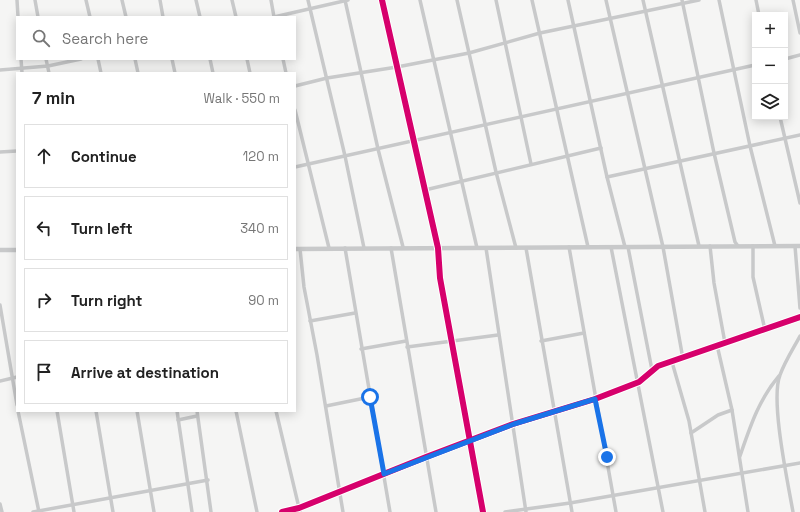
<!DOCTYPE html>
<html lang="en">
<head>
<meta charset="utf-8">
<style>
	:root { --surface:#fff; --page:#f2f2f2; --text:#222; --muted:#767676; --line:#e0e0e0 }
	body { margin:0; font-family:"Space Grotesk",sans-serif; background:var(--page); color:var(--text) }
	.controls { position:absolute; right:12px; top:12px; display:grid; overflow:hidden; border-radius:0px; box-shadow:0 2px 10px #0003 }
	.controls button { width:36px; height:36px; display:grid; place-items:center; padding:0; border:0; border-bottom:1px solid var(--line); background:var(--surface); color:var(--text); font:20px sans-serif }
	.stop { position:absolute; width:12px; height:12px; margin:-9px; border:3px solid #1a73e8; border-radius:50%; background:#fff }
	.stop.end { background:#1a73e8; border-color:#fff; box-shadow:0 1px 4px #0008 }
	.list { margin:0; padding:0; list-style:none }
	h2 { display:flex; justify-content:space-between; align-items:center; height:52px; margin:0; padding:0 16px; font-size:17px }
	h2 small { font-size:13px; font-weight:400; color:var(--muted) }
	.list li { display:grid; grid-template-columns:26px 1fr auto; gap:12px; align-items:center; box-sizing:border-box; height:64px; margin:0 8px 8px; padding:0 8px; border:1px solid var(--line); border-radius:0px }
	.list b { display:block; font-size:15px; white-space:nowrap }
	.list em { font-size:13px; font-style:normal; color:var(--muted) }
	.icon { flex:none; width:22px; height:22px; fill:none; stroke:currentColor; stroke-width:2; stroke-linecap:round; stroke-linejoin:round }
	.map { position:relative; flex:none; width:800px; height:512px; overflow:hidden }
	.search { position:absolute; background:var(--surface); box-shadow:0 2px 10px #0003; left:16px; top:16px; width:280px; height:44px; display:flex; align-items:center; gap:10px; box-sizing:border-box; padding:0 14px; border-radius:0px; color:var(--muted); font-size:15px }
	.panel { position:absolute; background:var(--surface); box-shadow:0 2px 10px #0003; left:16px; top:72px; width:280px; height:340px; border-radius:0px }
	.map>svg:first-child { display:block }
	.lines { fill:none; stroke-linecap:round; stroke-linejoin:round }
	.minor { stroke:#c8c9ca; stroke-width:3.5 }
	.tertiary { stroke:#c8c9ca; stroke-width:4.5 }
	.cycleway-casing { stroke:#fff; stroke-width:8 }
	.cycleway { stroke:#d6006c; stroke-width:6 }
	.route { stroke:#1a73e8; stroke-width:5 }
</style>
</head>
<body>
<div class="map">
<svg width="800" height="512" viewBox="0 0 800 512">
	<rect width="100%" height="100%" fill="#f5f5f4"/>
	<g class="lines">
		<g class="minor">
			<path d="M 17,0 L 18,17"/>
			<path d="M 35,0 L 38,17"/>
			<path d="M 86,0 L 90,17"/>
			<path d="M 122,0 L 126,17"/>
			<path d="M 160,0 L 163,17"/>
			<path d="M 196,0 L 200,17"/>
			<path d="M 232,0 L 236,17"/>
			<path d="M 271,0 L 274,17"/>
			<path d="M 308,0 L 345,156 L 364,248"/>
			<path d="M 345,0 L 378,149 L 403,247"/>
			<path d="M 382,0 L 438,248 L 440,278 L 483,512"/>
			<path d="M 420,0 L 477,248"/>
			<path d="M 457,0 L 496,172 L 516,248"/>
			<path d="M 496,0 L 531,164"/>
			<path d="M 532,0 L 588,247"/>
			<path d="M 568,0 L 607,177 L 625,247"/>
			<path d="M 606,0 L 663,247 L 683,359"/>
			<path d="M 643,0 L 699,246"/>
			<path d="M 682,0 L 714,153 L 735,242 L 738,246"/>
			<path d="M 719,0 L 750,146 L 775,246"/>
			<path d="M 756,0 L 759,15"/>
			<path d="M 793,0 L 800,33"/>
			<path d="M 274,17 L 348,0"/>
			<path d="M 21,59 L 22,73"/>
			<path d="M 46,59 L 49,73"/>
			<path d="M 98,59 L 101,73"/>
			<path d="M 135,59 L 138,73"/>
			<path d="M 172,59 L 175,73"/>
			<path d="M 210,59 L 213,73"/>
			<path d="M 247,59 L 250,73"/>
			<path d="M 283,59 L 286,73"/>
			<path d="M 785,59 L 800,55"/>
			<path d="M 0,70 L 48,66 L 81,59"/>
			<path d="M 295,86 L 327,78 L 397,67 L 469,53 L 540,33 L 699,0"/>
			<path d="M 295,110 L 329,248"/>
			<path d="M 780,117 L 800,203"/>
			<path d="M 0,152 L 17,151"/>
			<path d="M 295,167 L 755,65"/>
			<path d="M 607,177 L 800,135"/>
			<path d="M 425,190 L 601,148"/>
			<path d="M 710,246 L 714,283 L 725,343"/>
			<path d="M 753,246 L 753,277 L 765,330"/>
			<path d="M 795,246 L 800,308"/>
			<path d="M 569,247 L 616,512"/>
			<path d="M 611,247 L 663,512"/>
			<path d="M 628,247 L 652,370"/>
			<path d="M 345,248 L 390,512"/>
			<path d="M 391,248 L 436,512"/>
			<path d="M 486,248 L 526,512"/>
			<path d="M 526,248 L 572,512"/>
			<path d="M 300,249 L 304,287 L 317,355 L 343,512"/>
			<path d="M 0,305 L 17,405"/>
			<path d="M 310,321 L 355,313"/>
			<path d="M 541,341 L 584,333"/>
			<path d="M 717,345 L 732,410 L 748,512"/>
			<path d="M 407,347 L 498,335"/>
			<path d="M 361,349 L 406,341"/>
			<path d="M 672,362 L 689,421 L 705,512"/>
			<path d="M 0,381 L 17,377"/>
			<path d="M 326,406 L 370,397"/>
			<path d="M 18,411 L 39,512"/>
			<path d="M 57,411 L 74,512"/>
			<path d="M 96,411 L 113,512"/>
			<path d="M 137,411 L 154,512"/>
			<path d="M 177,411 L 192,512"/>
			<path d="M 197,411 L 211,512"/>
			<path d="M 236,411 L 257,512"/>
			<path d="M 276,411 L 300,512"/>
			<path d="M 178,420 L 197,416"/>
			<path d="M 691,433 L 718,415 L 732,410"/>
			<path d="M 740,456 C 750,427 759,399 779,376"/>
			<path d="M 0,504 L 2,512"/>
			<path d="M 33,512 L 208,480"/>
			<path d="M 282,512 L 299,508 L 426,457 L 513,424 L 595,399 L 639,382 L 658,366 L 800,317"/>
			<path d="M 505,512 L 570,503 L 800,463"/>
			<path d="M 793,512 C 788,483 770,400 780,375 C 785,361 793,349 800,336"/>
		</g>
		<g class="tertiary">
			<path d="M 295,249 L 800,246"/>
			<path d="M 0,250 L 17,250"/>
		</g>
		<defs>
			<g id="cycleway">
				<path d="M 382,0 L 438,248 L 440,278 L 483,512"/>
				<path d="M 282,512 L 299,508 L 426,457 L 513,424 L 595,399 L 639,382 L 658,366 L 800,317"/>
			</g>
		</defs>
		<use href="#cycleway" class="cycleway-casing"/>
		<use href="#cycleway" class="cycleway"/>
	</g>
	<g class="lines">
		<path class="route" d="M 370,397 L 384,474 L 514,424 L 595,399 L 607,457"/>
	</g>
</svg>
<div class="controls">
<button>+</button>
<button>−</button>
<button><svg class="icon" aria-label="layers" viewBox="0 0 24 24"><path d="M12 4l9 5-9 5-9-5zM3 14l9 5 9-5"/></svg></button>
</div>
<div class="stop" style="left:370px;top:397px"></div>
<div class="stop end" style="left:607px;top:457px"></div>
<div class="search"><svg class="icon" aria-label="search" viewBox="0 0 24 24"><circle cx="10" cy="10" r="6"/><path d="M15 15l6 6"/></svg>Search here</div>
<section class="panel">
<h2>7 min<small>Walk · 550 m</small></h2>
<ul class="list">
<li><svg class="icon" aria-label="ahead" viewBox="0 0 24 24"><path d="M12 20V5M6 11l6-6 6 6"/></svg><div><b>Continue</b></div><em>120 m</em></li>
<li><svg class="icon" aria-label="left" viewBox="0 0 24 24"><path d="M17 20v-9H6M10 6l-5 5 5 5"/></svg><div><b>Turn left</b></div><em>340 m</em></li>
<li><svg class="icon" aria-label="right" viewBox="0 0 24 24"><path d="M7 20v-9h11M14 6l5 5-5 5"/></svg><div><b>Turn right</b></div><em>90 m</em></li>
<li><svg class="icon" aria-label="arrive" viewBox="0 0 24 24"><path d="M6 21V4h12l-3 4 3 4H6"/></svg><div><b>Arrive at destination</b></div></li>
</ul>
</section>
</div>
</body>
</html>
